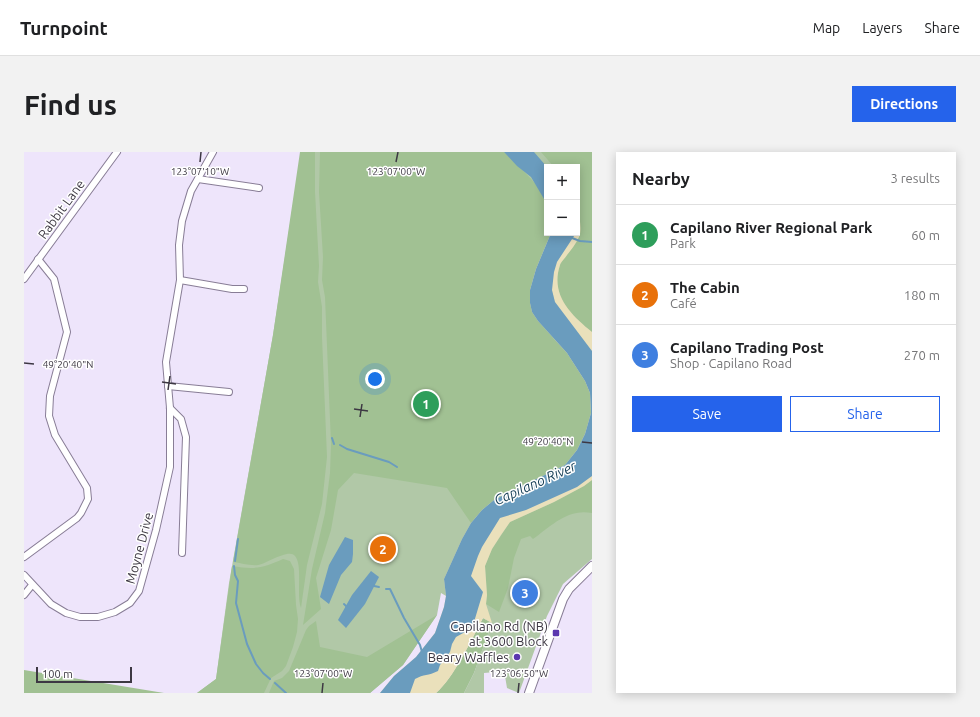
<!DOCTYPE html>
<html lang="en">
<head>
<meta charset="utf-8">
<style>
	:root { --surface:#fff; --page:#f2f2f2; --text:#202124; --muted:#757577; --line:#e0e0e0; --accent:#2563eb }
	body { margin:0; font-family:Ubuntu,sans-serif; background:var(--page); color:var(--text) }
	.controls { position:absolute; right:12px; top:12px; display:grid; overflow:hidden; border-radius:0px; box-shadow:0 2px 10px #0003 }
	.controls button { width:36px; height:36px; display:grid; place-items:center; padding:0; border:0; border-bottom:1px solid var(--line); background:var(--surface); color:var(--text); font:20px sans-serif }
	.scale { position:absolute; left:12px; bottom:10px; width:96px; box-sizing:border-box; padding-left:4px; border:2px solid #3d3843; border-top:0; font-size:11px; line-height:14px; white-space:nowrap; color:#3d3843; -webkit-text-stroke:3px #fff; paint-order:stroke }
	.you { position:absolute; left:351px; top:227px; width:14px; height:14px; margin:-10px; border:3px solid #fff; border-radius:50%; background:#1a73e8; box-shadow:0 0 0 6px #1a73e833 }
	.badge { display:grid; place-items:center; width:26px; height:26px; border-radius:50%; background:var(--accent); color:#fff; font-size:13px; font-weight:700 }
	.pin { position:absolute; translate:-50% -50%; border:2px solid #fff; box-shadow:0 1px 4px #0006 }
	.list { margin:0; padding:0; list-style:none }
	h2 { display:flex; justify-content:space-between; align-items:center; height:52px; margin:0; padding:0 16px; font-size:17px }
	h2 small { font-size:13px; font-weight:400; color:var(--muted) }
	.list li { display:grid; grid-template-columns:26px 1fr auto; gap:12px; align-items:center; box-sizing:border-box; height:60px; padding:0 16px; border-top:1px solid var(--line) }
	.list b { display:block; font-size:15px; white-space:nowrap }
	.list p { margin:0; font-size:13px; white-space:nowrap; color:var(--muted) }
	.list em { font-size:13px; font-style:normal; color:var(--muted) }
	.actions { display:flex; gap:8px; padding:12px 16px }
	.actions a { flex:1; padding:9px 0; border:1px solid var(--accent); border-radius:0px; text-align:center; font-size:14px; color:var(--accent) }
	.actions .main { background:var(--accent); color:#fff }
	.map { position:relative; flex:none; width:568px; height:541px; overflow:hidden; border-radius:0px }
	header { display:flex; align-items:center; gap:24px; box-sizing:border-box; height:56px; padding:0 20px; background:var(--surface); border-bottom:1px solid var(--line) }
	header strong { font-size:19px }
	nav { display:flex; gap:22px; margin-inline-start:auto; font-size:14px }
	.intro { display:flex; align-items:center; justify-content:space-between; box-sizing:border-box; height:96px; padding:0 24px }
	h1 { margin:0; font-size:28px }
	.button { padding:10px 18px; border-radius:0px; background:var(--accent); color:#fff; font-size:14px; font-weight:700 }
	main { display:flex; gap:24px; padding:0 24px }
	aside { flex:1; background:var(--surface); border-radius:0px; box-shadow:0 2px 10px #0003 }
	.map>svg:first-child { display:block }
	.green { fill:#b1c8a7; fill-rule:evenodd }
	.forest { fill:#a1c193 }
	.sand { fill:#eae0bb }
	.water { fill:#6a9cbe }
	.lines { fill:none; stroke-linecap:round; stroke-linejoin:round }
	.stream { stroke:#6a9cbe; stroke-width:2 }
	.street-casing { stroke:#887d96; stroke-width:8 }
	.secondary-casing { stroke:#887d96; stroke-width:10 }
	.street { stroke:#fff; stroke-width:6 }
	.secondary { stroke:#fff; stroke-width:8 }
	.ticks { fill:none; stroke:#3d3843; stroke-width:1.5 }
	.poi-dot { fill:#5b37af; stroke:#fff; stroke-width:1.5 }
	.labels { text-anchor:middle; stroke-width:3; stroke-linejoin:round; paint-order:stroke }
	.street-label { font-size:13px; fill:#3d3843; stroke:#fff }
	.poi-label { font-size:13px; fill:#3d3843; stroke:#fff; text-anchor:end }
	.water-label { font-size:14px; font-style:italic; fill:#153e56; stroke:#fff }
	.ticks-label { font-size:10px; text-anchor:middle; fill:#3d3843; stroke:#fff; stroke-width:3; stroke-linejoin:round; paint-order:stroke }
</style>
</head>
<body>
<header>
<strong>Turnpoint</strong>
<nav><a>Map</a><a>Layers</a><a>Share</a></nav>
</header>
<div class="intro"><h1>Find us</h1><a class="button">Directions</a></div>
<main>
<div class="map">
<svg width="568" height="541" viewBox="0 0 568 541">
	<rect width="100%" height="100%" fill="#eee5fb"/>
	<path class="green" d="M 277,0 L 568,0 L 568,407 L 539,432 L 523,464 L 495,541 L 483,536 L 481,524 L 471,520 L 460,521 L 460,541 L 440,541 L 450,521 L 468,471 L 417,441 L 413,463 L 379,513 L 346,541 L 173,541 L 192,527 L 205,431 L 249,183 ZM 523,15 L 553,15 L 553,81 L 523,81 Z"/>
	<g class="forest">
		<path d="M 276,0 L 291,0 L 291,40 L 295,114 L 294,130 L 298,155 L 298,185 L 303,305 L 298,352 L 283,413 L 277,456 C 272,443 279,413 271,404 C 265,396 242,412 234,413 C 226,414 217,411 209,410 L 249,183 Z"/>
		<path d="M 296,0 L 480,0 C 492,13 520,35 523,53 C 524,62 523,72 523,81 L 527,81 L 512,117 L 506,138 L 529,186 L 543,201 L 561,229 L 566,241 L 567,261 L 561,282 L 553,298 L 541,313 L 470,348 L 458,358 L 447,371 L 423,336 L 330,321 L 314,338 L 307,378 L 292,426 L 297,457 L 279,473 L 288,417 L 301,361 L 306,321 L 307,292 L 301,145 L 298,128 L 299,105 L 295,40 Z"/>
		<path d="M 517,0 L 568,0 L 568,180 C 547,163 526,143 536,113 C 537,110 541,106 543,103 C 553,89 560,77 553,58 L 553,15 L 530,15 Z"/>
		<path d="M 568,328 L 568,361 C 544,356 527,374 509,387 L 506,384 L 497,387 L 490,406 L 484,436 L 475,460 L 462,452 L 463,443 L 461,414 L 468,397 L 486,370 L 530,350 L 560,334 Z"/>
		<path d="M 259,407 L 266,409 L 270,417 L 272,453 L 274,467 L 273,480 L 269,495 L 262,514 L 258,519 L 247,526 L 240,541 L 173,541 L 192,527 L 208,414 C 231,418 239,416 259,407 Z"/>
		<path d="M 413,463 L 379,513 L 346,541 L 245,541 L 250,529 L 258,526 L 265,519 L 282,478 L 285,474 L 292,469 L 296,495 L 343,505 Z"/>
		<path d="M 459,466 L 468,471 L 450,521 L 440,541 L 412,541 C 430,525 447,488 459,466 Z"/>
		<path d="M 0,518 L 140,541 L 0,541 Z"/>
	</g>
	<path class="sand" d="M 553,58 C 556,64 558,79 555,85 C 552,92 547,98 543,103 C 541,106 537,110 536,113 C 526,143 547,163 568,180 L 568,328 L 560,334 L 530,350 L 486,370 L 477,383 L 468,397 L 461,414 L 463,443 L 462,452 L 468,471 L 459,466 C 447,488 430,526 412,541 L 356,541 L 370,524 L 392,505 L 411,481 L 420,455 L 422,444 L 420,427 L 438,387 L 447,371 L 458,358 L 470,348 L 541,313 L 553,298 L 561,282 L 567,261 L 566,241 L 561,229 L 543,201 L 514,169 L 508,160 L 506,151 L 506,138 L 512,117 L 527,81 L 553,81 Z"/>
	<g class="water">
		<path d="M 480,0 L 510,0 L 523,15 L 523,52 L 507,25 L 493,14 Z"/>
		<path d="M 527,81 L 552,81 L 533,110 L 530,120 L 528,138 L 531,150 L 568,199 L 568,324 L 553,335 L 502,358 L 476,366 L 458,395 L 454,404 L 447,424 L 459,440 L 450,470 L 441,480 L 432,485 L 428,492 L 426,500 L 416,513 L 414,519 C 404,524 400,522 391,527 L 386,541 L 356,541 L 370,524 L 392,505 L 411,481 L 420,455 L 422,444 L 420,427 L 438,387 L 447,371 L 458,358 L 470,348 L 541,313 L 553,298 L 561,282 L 567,261 L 566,241 L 561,229 L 543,201 L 514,169 L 508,160 L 506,151 L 506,138 L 512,117 Z"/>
		<path d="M 321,385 L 329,388 L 329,402 L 328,410 L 317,423 L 305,452 L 296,445 L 305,413 Z"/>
		<path d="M 347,419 L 355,425 L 341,452 L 322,476 L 314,468 L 328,443 Z"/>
	</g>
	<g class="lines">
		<g class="stream">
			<path d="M 548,86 L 556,89 L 568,90"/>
			<path d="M 308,286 L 310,292"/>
			<path d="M 316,293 L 323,297 L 365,310 L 373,315"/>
			<path d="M 211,409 L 214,387"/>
			<path d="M 210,414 L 211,423 L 214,429 L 212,451 L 223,492 L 232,512 L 239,521 L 246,527"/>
			<path d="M 350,434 L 355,435"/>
			<path d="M 362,437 L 366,437 L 380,466 L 396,493 L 398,500"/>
			<path d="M 320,452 L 322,454"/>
			<path d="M 251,531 L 262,541"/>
		</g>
		<defs>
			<g id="street">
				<path d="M 174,27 L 235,36"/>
				<path d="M 0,127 L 93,0"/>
				<path d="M 156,128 L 208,137 L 220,137"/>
				<path d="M 144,234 L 205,240"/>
				<path d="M 146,256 L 157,267 L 162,285 L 158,401"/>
				<path d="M 0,405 L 53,366 L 57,361 L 64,347 L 63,336 L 31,283 L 25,264 L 26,244 L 43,180 L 30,127 L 14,107"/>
				<path d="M 0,423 L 27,452 L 42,461 L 56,465 L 74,465 L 91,460 L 106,451 L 115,439 L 132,378 L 146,315 L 146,256 L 142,210 L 156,128 L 155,93 L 158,69 L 167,39 L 189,0"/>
				<path d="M 0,443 L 8,433"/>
			</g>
			<path id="secondary" d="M 505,541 L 539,447 L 545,437 L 568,414"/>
		</defs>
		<use href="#street" class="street-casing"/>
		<use href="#secondary" class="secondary-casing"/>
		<use href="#street" class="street"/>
		<use href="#secondary" class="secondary"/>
	</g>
	<path class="ticks" d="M 176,10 L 177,0M 372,10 L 374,0M 0,211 L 10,212M 138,230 L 152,232M 144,238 L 146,224M 330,257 L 344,259M 336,265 L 338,252M 558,290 L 568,291M 298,541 L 299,531M 494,541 L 495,531"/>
	<g class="poi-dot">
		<rect x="528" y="477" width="8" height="8" rx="2"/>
		<circle cx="493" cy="505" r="4"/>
	</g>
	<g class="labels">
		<g class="street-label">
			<text transform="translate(37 57) rotate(-54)" y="5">Rabbit Lane</text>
			<text transform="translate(115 396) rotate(-75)" y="5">Moyne Drive</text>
		</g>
		<g class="poi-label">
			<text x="524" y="479">Capilano Rd (NB)<tspan x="524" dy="15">at 3600 Block</tspan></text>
			<text x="485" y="510">Beary Waffles</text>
		</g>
		<g class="water-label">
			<text transform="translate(511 331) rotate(-24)" y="5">Capilano River</text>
		</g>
	</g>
	<g class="ticks-label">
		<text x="176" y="23">123°07'10"W</text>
		<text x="372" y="23">123°07'00"W</text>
		<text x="44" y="216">49°20'40"N</text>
		<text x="524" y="293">49°20'40"N</text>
		<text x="299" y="525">123°07'00"W</text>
		<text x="495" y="525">123°06'50"W</text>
	</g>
</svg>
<div class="controls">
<button>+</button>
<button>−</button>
</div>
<div class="scale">100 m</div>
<div class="you"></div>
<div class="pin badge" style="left:402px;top:252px;background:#2e9e5b">1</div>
<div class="pin badge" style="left:359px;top:397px;background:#e8710a">2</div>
<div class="pin badge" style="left:501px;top:441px;background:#3f7fe0">3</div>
</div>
<aside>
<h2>Nearby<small>3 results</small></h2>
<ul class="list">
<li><span class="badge" style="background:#2e9e5b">1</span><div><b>Capilano River Regional Park</b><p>Park</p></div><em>60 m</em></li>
<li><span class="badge" style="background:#e8710a">2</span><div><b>The Cabin</b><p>Café</p></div><em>180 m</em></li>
<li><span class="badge" style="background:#3f7fe0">3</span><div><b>Capilano Trading Post</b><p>Shop · Capilano Road</p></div><em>270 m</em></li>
</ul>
<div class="actions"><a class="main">Save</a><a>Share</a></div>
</aside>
</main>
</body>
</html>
